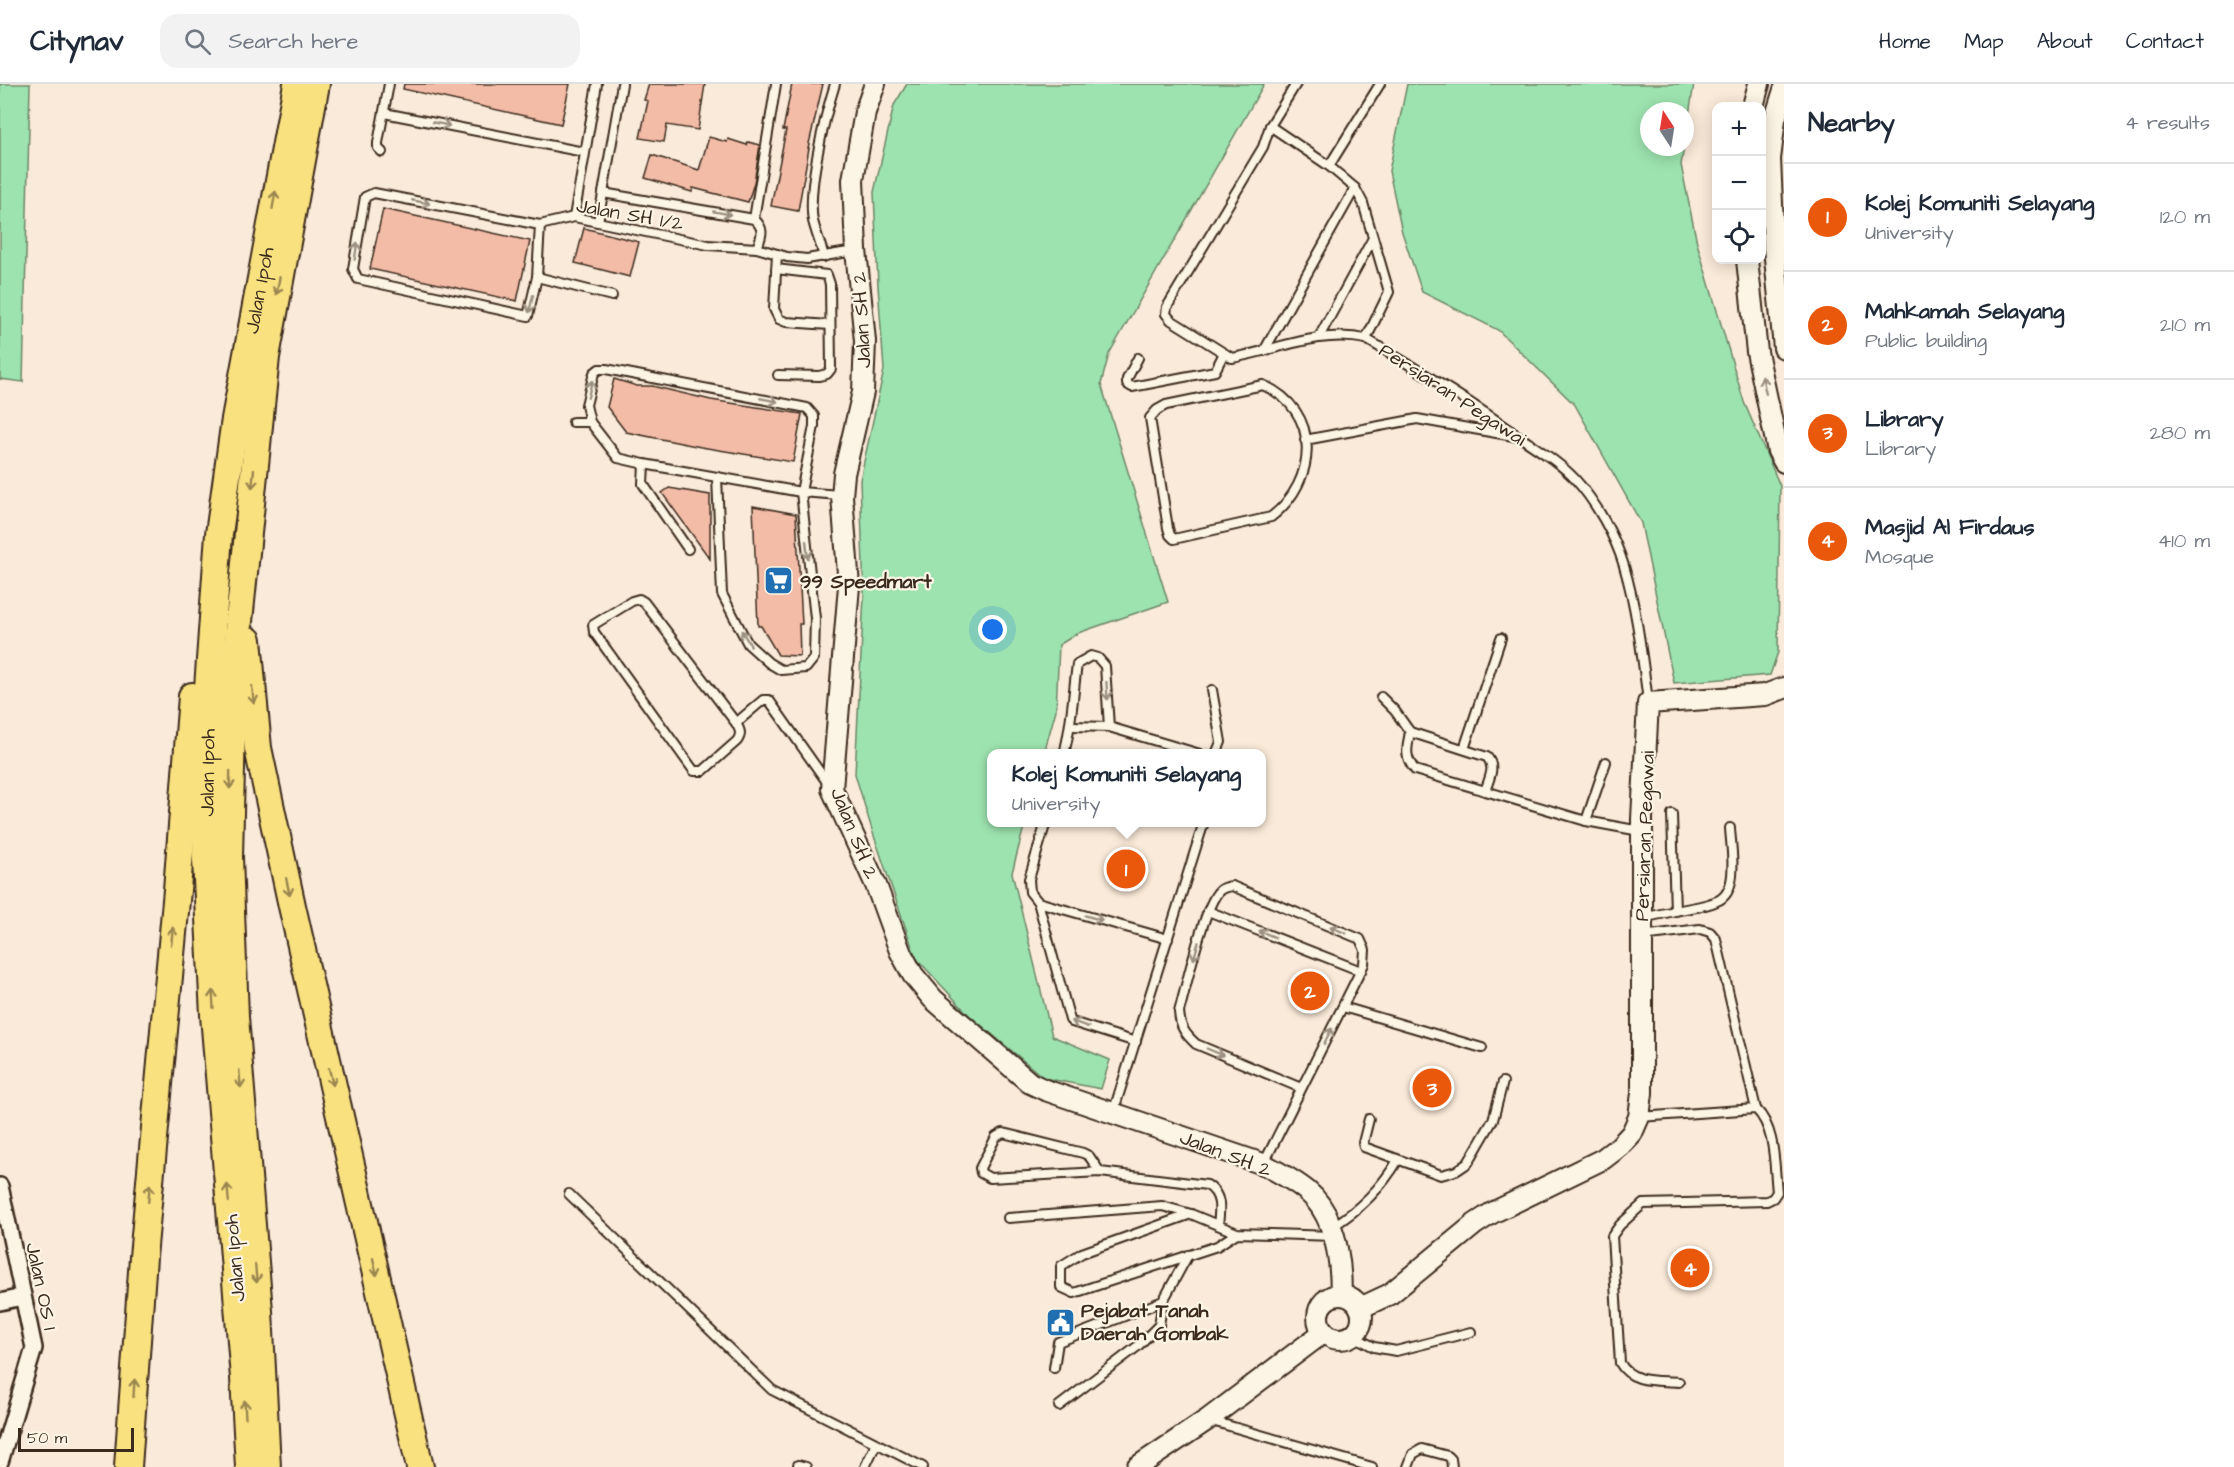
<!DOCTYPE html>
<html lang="en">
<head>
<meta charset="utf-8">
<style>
	:root { --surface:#fff; --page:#f2f2f3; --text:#1f2937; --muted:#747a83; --line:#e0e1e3; --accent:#ea580c }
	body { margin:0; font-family:"Architects Daughter",sans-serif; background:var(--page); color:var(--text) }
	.controls { position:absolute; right:18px; top:18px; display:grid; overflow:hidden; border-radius:12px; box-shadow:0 3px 15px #0003 }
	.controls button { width:54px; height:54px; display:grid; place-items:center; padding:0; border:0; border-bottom:2px solid var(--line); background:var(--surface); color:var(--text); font:30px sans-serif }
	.compass { position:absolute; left:1640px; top:18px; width:54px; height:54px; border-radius:50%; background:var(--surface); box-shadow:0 3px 15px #0003; rotate:348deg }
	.scale { position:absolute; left:18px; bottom:15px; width:116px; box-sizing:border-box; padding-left:6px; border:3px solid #3b2a1e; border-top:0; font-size:16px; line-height:21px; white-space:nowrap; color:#3b2a1e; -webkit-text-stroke:4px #fcf5e5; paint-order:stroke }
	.you { position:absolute; left:993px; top:546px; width:21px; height:21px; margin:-15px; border:4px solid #fff; border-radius:50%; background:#1a73e8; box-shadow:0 0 0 9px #1a73e833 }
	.badge { display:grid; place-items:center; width:39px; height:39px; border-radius:50%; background:var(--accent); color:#fff; font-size:20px; font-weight:700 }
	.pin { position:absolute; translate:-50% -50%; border:3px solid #fff; box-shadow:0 2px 6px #0006 }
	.popup { position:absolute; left:987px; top:665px; width:279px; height:78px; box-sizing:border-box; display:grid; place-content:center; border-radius:12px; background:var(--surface); filter:drop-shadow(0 2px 4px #0005); font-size:20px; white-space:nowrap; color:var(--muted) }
	.popup b { font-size:22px; color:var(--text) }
	.popup::after { content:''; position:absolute; left:50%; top:100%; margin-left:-12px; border:12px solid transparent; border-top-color:var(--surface) }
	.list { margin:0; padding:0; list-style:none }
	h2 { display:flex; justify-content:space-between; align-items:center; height:78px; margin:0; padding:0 24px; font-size:26px }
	h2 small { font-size:20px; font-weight:400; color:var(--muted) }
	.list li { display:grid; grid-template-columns:39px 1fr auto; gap:18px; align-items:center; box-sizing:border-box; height:108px; padding:0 24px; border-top:2px solid var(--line) }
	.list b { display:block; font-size:22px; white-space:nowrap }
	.list p { margin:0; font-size:20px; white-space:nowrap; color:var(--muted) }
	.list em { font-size:20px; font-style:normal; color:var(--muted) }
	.icon { flex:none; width:33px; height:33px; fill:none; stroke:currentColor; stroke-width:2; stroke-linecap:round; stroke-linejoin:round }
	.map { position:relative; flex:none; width:1784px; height:1383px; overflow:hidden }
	header { display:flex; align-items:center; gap:36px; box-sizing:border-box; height:84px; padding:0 30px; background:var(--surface); border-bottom:2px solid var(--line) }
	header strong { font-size:28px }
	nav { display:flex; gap:33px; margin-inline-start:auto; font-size:21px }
	.search { width:420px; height:54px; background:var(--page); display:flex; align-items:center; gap:15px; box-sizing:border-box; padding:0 21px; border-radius:18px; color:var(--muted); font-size:22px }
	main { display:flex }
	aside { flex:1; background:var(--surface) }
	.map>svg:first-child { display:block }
	.green { fill:#9de3af; stroke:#6c8666; stroke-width:1.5 }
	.building { fill:#f3bca7; stroke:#3b2a1e; stroke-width:1.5 }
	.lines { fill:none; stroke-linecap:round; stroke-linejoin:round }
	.service-casing { stroke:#3b2a1e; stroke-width:12 }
	.minor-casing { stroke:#3b2a1e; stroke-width:20 }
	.tertiary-casing { stroke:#3b2a1e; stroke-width:24 }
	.trunk-casing { stroke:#3b2a1e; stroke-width:30 }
	.service { stroke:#fcf5e5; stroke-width:8 }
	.minor { stroke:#fcf5e5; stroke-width:15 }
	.tertiary { stroke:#fcf5e5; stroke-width:20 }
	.trunk { stroke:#fae180; stroke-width:26 }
	.oneway { stroke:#9c9082 }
	.oneway2 { stroke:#9a864f }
	.labels { text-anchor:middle; stroke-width:4.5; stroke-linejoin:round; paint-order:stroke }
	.street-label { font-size:20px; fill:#3b2a1e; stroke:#fcf5e5 }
	.poi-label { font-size:20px; font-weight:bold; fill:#3b2a1e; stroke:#fcf5e5; text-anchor:start }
</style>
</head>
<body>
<header>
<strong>Citynav</strong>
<div class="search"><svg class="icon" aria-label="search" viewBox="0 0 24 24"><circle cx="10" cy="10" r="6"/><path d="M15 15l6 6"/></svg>Search here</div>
<nav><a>Home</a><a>Map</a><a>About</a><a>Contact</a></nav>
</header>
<main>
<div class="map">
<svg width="1784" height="1383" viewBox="0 0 1784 1383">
	<rect width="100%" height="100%" fill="#faead9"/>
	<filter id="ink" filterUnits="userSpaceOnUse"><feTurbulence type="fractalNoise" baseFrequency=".0167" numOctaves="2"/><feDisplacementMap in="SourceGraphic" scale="12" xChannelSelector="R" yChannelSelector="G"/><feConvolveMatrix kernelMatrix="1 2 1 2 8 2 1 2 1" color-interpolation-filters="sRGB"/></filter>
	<g filter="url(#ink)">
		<g class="green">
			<path d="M 0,0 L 30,0 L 23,298 L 0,295 Z"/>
			<path d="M 907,0 L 1264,0 L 1109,270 L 1101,300 L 1168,518 L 1078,549 L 1059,561 L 1056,626 L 1044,669 L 991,670 L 991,738 L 1025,739 L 1012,789 L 1052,952 L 1110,976 L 1101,1005 L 1044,994 L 969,931 L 916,874 L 873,749 L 855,690 L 864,511 L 860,396 L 884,286 L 878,202 L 874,108 L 894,21 Z"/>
			<path d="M 1407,0 L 1694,0 L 1685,55 L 1685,27 L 1649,27 L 1649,63 L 1684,63 L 1681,81 L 1697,159 L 1744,318 L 1780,402 L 1778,568 L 1770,591 L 1674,599 L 1641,439 L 1575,321 L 1498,246 L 1422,208 L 1402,148 L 1389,87 Z"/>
		</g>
		<g class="building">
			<path d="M 404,0 L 570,0 L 561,40 L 403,5 Z"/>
			<path d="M 649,0 L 705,0 L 698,46 L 667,41 L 664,58 L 640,54 L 648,17 L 644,16 Z"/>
			<path d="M 792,0 L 823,0 L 808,64 L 809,64 L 798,127 L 771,122 L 786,46 L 783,46 Z"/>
			<path d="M 709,53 L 727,58 L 728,55 L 747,61 L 748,58 L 760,61 L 754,99 L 748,118 L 693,104 L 692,108 L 645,94 L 652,71 L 699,86 Z"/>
			<path d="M 383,125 L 530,157 L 517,217 L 370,185 Z"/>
			<path d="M 584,144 L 639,158 L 630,193 L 575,179 Z"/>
			<path d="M 614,295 L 637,302 L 652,302 L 711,316 L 802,330 L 793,378 L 701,363 L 626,348 L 607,323 Z"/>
			<path d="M 669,404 L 710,411 L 710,475 L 662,409 Z"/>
			<path d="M 753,422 L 796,430 L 802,540 L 799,540 L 800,572 L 778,571 L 761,542 L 758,542 Z"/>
		</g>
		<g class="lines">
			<defs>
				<g id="service">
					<path d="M 1296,0 L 1270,42 L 1263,63 L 1167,223 L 1166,230 L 1171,236 L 1232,274 C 1277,266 1320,245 1366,255 C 1419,286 1470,317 1520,353 C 1539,366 1559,378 1575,395 C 1596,418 1615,452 1624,482 C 1637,526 1642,572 1648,617"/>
					<path d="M 384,29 L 584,68"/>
					<path d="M 1270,42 L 1329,82 L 1355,104 L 1363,119 L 1389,208 L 1366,255"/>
					<path d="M 382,68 L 378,64 L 378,59 L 389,0"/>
					<path d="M 1329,82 L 1380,0"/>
					<path d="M 603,109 L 754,135 C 765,145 762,151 757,164"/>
					<path d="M 574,133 L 597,0"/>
					<path d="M 754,135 L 776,0"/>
					<path d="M 598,138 L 622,0"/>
					<path d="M 540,141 L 537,193 L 528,232 L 358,195 L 353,185 L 365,113 L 374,109 L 540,141 L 574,133 L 708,161 L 757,164 L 787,173 L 807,175 L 854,167"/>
					<path d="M 777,170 L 774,225 L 779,235 L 786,238 L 830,241"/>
					<path d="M 824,173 C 821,161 816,149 813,137 C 807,104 825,32 835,0"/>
					<path d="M 776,185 L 827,191 L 830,200 L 831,285 L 827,290 L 819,292 L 778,291"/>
					<path d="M 537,193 L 612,212"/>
					<path d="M 1319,253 L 1373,154"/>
					<path d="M 1264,267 L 1355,104"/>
					<path d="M 1138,274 L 1127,295 L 1127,300 L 1132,303 L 1215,287 L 1224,269"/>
					<path d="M 1263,301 C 1322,327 1318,397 1271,433 L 1174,455 L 1170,451 L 1168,444 L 1150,334 L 1157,326 L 1166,321 Z"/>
					<path d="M 573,338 L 590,338"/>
					<path d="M 1305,356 L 1417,335 L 1519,353"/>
					<path d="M 644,380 L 643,400 L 688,465"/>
					<path d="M 717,393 L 722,510 L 748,560 L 769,579 L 781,586 L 806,584 L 814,574 L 815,534 L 801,408 L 814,342 L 814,332 L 807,324 L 606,285 L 599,285 L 594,289 L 586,321 L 590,338 L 618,374 L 644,380 L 801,408 L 840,411"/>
					<path d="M 1212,606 L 1221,658 L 1216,670"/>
					<path d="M 1381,613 L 1395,627 L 1410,648 L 1487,673 C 1496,683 1489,695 1485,707"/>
					<path d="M 736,639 L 644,518 L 639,515 L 632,517 L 593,541 L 594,548 L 694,687 L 703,687 L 737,657 C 742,650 740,646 736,639 L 763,616 L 769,616 L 829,701"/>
					<path d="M 1072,642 L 1109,643 L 1200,670"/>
					<path d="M 1410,648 C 1407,664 1404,673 1415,686 L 1586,737 L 1640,747"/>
					<path d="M 1464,665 L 1501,554"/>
					<path d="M 1064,670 C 1072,640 1073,610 1077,580 L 1091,572 L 1098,574 L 1105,582 L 1109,643"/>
					<path d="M 1586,737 L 1606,678"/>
					<path d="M 1046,738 L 1029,795 L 1030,808 L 1038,818 L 1070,936 L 1072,938 L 1136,958"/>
					<path d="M 1038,818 L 1168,855"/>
					<path d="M 1208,827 L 1361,887"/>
					<path d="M 1675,827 C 1688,824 1704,823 1717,817 C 1740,808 1731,764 1730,744"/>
					<path d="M 1642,834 L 1675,827 L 1672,730"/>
					<path d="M 1642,852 L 1700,845 L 1710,848 L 1716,855 L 1756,1025"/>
					<path d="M 1343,923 L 1482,964"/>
					<path d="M 1113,1029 L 1204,738"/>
					<path d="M 1639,1033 L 1756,1025 C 1776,1045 1774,1081 1777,1108 L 1773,1114 L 1767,1117 L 1643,1120 L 1620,1141 L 1612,1152 L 1620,1279 C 1632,1300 1657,1296 1679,1298"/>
					<path d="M 1369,1035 L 1363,1059 L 1364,1063 L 1441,1091 L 1456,1087 L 1468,1079 L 1493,1036 L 1503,998"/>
					<path d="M 1264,1079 L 1364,880 L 1365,866 L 1360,855 L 1232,802 C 1227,803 1223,803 1219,807 C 1204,822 1186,903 1179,928 C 1180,943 1185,950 1196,960 L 1301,1004"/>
					<path d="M 1100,1088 L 1089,1072 L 1083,1069 L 1003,1049 L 996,1053 L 980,1084 L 981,1089 L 990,1094 L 1100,1088 L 1207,1101 C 1222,1110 1220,1125 1218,1141"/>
					<path d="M 569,1110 L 772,1306 L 923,1383"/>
					<path d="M 1008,1134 L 1162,1122 L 1191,1130"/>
					<path d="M 1333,1142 C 1359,1126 1382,1103 1398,1076"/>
					<path d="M 1237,1149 L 1217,1162 L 1074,1209 L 1061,1203 L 1061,1182 L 1082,1169 L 1191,1130 L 1237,1149 L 1334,1152"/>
					<path d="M 1351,1251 L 1374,1263 L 1396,1267 L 1471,1248"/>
					<path d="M 1054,1284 L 1058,1258 L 1163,1217 L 1188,1171"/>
					<path d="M 1059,1322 L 1138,1262 L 1159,1241 L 1163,1217"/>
					<path d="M 1212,1337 L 1372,1383"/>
					<path d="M 798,1381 L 806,1383"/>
					<path d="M 865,1383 L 876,1360"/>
					<path d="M 1408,1383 L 1413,1370 L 1422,1365 L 1448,1372 L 1451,1375 L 1452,1383"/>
				</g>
				<g id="minor">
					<path d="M 0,1102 L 34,1264 L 0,1378"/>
					<path d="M 0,1218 L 22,1213"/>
				</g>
				<g id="tertiary">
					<path d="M 875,0 L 865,28 L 853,96 L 856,166 L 865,257 L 863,308 L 844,390 L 842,412 L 849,502 L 832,705 L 876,801 L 900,867 L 913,891 L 933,915 L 1030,999 L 1045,1006 L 1263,1080 C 1278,1088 1294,1096 1307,1107 C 1336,1131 1341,1176 1341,1211"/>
					<path d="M 1784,6 L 1775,35 L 1770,75 L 1774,164 L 1784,264"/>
					<path d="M 1753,22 L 1759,0"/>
					<path d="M 1747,176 L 1757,268 L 1778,367 L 1784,378"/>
					<circle cx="1340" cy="1233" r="22"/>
					<path d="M 1360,1224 L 1390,1210 L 1475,1140 L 1492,1129 L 1603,1075 L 1620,1062 L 1632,1049 L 1639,1033 L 1642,1009 L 1642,735 L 1648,619 L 1765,611 L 1784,604"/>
					<path d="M 1137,1383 L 1207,1336 L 1324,1248"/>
				</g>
				<g id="trunk">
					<path d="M 248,556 L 258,664 L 292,822 L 420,1383"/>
					<path d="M 128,1383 L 143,1173 L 177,806 L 192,612"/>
					<path id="s1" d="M 249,1383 L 244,1294 L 214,931 L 206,776 L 208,604 L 219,450 L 235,335 L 297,0"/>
					<path d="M 267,1383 L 259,1227 L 235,933 L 229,773 L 233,596 L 266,273 L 316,0"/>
				</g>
			</defs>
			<use href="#service" class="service-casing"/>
			<use href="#minor" class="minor-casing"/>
			<use href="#tertiary" class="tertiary-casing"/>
			<use href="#trunk" class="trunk-casing"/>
			<use href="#service" class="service"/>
			<use href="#minor" class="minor"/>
			<use href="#tertiary" class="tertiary"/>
			<use href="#trunk" class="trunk"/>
		</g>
		<defs><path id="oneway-shaft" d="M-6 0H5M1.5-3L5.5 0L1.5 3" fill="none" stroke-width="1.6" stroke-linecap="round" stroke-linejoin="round" transform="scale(1.5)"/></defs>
		<g class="oneway">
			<use href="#oneway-shaft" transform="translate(441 40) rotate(11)"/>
			<use href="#oneway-shaft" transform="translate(421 118) rotate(11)"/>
			<use href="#oneway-shaft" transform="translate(722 129) rotate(10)"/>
			<use href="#oneway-shaft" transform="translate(356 167) rotate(-81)"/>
			<use href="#oneway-shaft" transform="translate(531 220) rotate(103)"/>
			<use href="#oneway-shaft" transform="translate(1764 301) rotate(-102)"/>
			<use href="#oneway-shaft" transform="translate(590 305) rotate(-76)"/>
			<use href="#oneway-shaft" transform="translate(769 316) rotate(11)"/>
			<use href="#oneway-shaft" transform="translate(807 466) rotate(84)"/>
			<use href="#oneway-shaft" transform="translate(746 554) rotate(-121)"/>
			<use href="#oneway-shaft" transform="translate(1107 607) rotate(86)"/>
			<use href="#oneway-shaft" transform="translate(1094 834) rotate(16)"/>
			<use href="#oneway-shaft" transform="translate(1338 846) rotate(-157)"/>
			<use href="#oneway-shaft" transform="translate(1267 850) rotate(-158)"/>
			<use href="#oneway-shaft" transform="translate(1196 867) rotate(106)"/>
			<use href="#oneway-shaft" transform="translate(1080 940) rotate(-159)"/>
			<use href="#oneway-shaft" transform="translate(1328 952) rotate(-63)"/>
			<use href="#oneway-shaft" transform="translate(1215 968) rotate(23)"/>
		</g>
		<g class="oneway2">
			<use href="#oneway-shaft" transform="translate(274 116) rotate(-80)"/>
			<use href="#oneway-shaft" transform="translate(278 202) rotate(100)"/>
			<use href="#oneway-shaft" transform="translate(253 395) rotate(96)"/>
			<use href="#oneway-shaft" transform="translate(253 611) rotate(84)"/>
			<use href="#oneway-shaft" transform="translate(230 696) rotate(91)"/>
			<use href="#oneway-shaft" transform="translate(288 803) rotate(78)"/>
			<use href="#oneway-shaft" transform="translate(172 852) rotate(-85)"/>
			<use href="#oneway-shaft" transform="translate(213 915) rotate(-93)"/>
			<use href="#oneway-shaft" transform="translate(331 993) rotate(77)"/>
			<use href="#oneway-shaft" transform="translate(240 995) rotate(85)"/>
			<use href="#oneway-shaft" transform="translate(149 1109) rotate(-85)"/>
			<use href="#oneway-shaft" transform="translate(228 1109) rotate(-95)"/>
			<use href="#oneway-shaft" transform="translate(375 1183) rotate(77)"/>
			<use href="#oneway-shaft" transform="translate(256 1190) rotate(85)"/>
			<use href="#oneway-shaft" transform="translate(134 1304) rotate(-86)"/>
			<use href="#oneway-shaft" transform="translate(245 1325) rotate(-93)"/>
		</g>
	</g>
	<defs>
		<symbol id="supermarket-square" viewBox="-11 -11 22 22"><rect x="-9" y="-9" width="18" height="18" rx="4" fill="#1f6fb2" stroke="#fcf5e5"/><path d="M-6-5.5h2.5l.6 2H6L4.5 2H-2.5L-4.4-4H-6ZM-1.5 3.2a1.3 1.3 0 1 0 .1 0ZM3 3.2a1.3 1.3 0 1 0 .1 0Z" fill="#fff"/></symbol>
		<symbol id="civic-square" viewBox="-11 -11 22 22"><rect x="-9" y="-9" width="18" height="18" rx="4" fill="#1f6fb2" stroke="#fcf5e5"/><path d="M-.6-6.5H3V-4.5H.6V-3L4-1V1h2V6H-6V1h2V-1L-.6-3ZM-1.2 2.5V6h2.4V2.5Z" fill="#fff"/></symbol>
	</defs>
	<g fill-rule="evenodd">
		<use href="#supermarket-square" x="762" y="480" width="33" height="33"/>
		<use href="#civic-square" x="1044" y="1222" width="33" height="33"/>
	</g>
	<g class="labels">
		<g class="street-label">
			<text transform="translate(630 130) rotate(10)" y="7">Jalan SH 1/2</text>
			<text dy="7" stroke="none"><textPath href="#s1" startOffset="1182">Jalan Ipoh</textPath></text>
			<text transform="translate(861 236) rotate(-93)" y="7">Jalan SH 2</text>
			<text transform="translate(1453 310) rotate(33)" y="7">Persiaran Pegawai</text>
			<text dy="7" stroke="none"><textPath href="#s1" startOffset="696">Jalan Ipoh</textPath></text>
			<text transform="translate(855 749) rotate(68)" y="7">Jalan SH 2</text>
			<text transform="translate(1644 752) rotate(-88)" y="7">Persiaran Pegawai</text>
			<text transform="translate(1226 1069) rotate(21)" y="7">Jalan SH 2</text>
			<text transform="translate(234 1174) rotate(-95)" y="7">Jalan Ipoh</text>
			<text transform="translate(42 1202) rotate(78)" y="7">Jalan OS 1</text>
		</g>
		<g class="poi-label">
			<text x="800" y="504">99 Speedmart</text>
			<text x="1081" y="1233">Pejabat Tanah<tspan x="1081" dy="23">Daerah Gombak</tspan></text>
		</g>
	</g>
</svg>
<div class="controls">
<button>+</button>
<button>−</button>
<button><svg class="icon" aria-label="locate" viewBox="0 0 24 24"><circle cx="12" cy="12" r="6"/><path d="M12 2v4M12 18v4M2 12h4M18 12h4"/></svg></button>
</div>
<svg class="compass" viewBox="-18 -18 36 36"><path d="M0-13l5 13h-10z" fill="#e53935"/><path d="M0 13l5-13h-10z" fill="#747a83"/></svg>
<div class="scale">50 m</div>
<div class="you"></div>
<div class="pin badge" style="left:1126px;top:785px">1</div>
<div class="popup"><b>Kolej Komuniti Selayang</b>University</div>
<div class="pin badge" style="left:1310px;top:907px">2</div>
<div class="pin badge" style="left:1432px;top:1004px">3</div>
<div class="pin badge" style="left:1690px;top:1184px">4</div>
</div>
<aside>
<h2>Nearby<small>4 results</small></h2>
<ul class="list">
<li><span class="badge">1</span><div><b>Kolej Komuniti Selayang</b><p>University</p></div><em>120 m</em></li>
<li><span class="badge">2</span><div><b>Mahkamah Selayang</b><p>Public building</p></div><em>210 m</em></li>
<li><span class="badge">3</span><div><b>Library</b><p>Library</p></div><em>280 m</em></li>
<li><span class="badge">4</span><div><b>Masjid Al Firdaus</b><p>Mosque</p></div><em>410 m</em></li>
</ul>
</aside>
</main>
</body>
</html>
